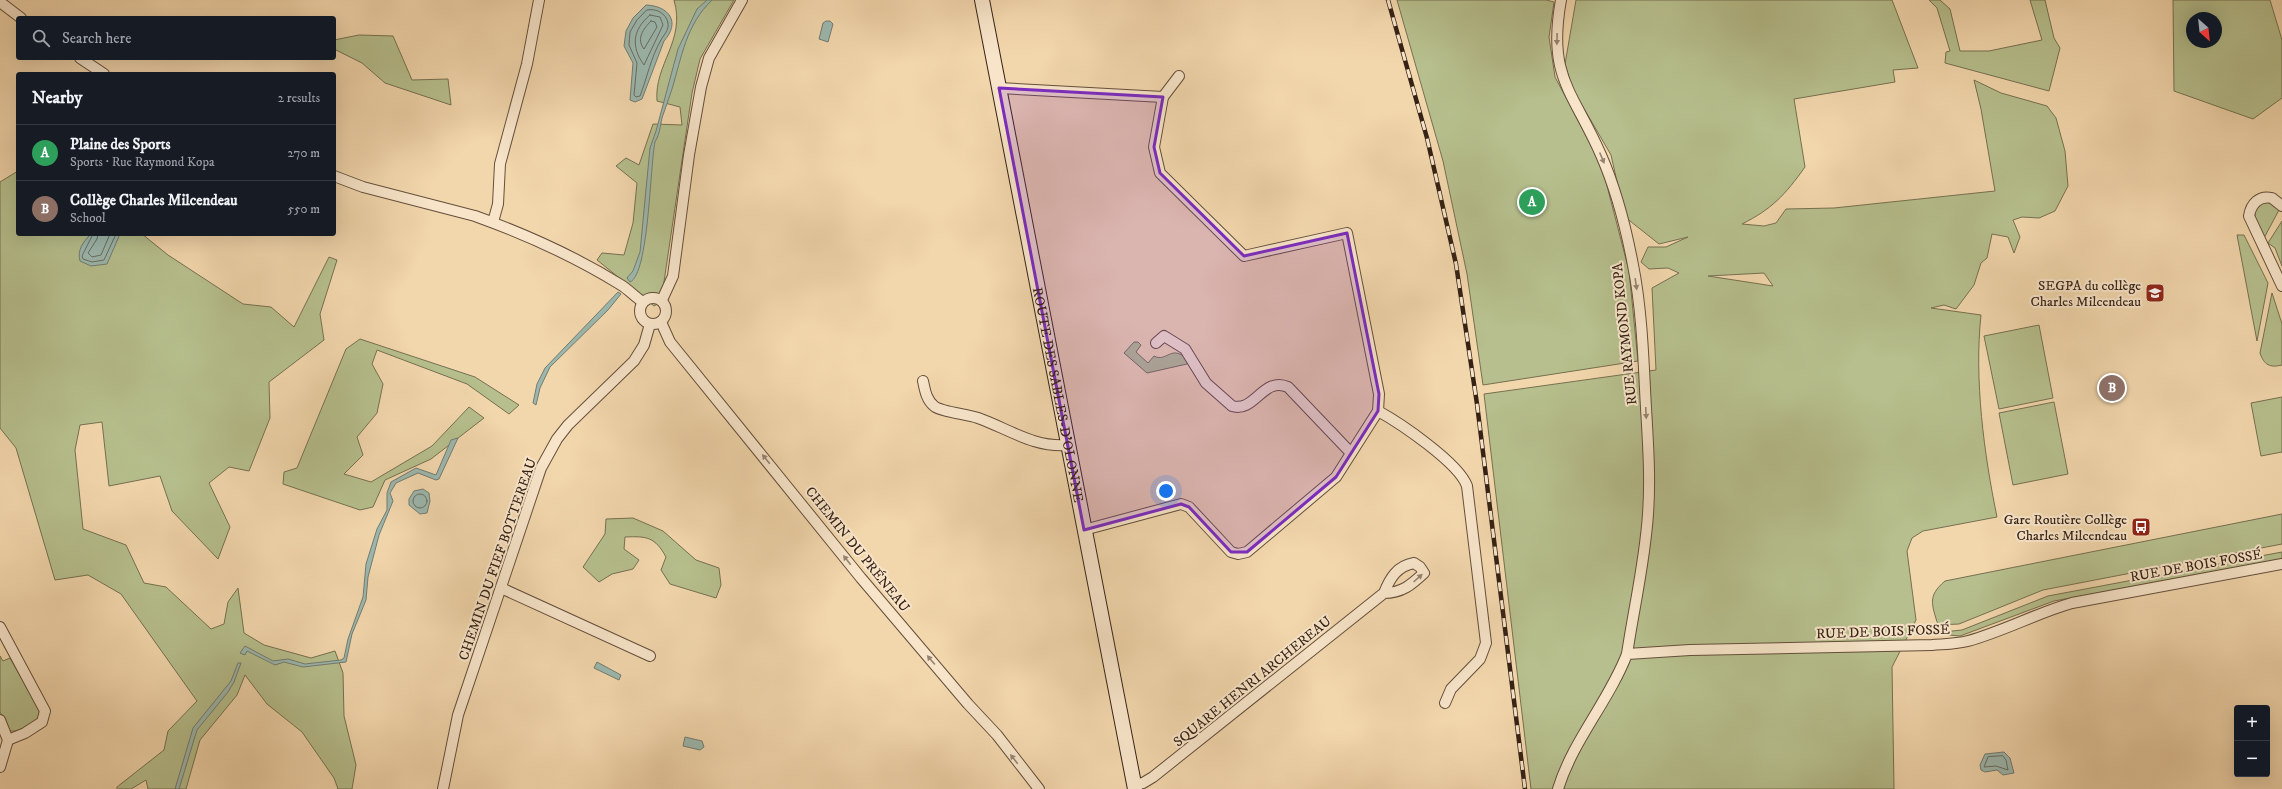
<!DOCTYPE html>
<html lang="en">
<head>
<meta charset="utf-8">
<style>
	:root { --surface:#171b24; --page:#20242c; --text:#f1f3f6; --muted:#9ea1a6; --line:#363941; --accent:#8c9099 }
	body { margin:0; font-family:"IM FELL DW Pica",serif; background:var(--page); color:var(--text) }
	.controls { position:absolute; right:12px; bottom:12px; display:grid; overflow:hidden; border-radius:4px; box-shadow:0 4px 16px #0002 }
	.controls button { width:36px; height:36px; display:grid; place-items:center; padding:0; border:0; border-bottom:1px solid var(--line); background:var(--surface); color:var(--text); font:20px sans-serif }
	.compass { position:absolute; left:2186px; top:12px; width:36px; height:36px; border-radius:50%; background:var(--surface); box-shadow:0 4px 16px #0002; rotate:153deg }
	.you { position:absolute; left:1166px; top:491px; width:14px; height:14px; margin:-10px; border:3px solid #fff; border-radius:50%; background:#1a73e8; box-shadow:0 0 0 6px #1a73e833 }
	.badge { display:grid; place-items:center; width:26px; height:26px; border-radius:50%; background:var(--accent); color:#fff; font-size:13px; font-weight:700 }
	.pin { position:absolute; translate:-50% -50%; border:2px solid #fff; box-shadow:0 1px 4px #0006 }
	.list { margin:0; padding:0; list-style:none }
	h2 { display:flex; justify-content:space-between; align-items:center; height:52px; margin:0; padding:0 16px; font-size:17px }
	h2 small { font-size:13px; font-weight:400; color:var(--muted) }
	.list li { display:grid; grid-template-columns:26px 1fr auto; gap:12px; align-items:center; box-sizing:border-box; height:56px; padding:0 16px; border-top:1px solid var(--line) }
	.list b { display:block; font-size:15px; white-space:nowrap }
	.list p { margin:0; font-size:13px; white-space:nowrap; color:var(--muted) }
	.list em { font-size:13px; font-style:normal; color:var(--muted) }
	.icon { flex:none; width:22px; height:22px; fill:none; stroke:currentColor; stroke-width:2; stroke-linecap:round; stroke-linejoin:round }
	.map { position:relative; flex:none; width:2282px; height:789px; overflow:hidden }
	.search { position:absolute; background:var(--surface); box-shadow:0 4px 16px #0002; left:16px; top:16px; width:320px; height:44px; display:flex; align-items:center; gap:10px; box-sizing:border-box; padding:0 14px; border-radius:4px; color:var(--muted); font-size:15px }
	.panel { position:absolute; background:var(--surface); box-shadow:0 4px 16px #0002; left:16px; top:72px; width:320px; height:164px; border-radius:4px }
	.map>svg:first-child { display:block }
	.green { fill:#b6bf8d; stroke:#767051; fill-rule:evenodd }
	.water { fill:#9cb8ae; stroke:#737c71 }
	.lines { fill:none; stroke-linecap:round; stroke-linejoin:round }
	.shore { stroke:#696d62; stroke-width:1 }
	.minor-casing { stroke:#654f3b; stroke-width:12 }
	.secondary-casing { stroke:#362215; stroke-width:16 }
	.minor { stroke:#f7e4c9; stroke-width:10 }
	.secondary { stroke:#f7e4c9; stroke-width:14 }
	.rail-casing { stroke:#362215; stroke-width:4.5 }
	.rail { stroke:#f7e4c9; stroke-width:3; stroke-dasharray:9; stroke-linecap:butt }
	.oneway { fill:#96836f }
	.marked { fill:#7b2cbf; fill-opacity:0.2; stroke:#7b2cbf; stroke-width:3; stroke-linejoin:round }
	.labels { text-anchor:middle; stroke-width:4; stroke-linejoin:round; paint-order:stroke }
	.poi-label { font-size:14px; fill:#362215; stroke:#f7e4c9; text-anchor:end }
	.street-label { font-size:14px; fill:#362215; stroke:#f7e4c9 }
</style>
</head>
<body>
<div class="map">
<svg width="2282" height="789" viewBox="0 0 2282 789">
	<rect width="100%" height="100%" fill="#f2d6ac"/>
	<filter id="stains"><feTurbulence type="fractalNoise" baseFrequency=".005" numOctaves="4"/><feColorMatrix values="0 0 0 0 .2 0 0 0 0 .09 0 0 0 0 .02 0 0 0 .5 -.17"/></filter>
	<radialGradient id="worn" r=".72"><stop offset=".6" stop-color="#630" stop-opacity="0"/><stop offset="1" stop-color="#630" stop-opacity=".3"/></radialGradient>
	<g class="green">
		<path d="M 674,0 L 734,0 L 700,59 L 692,93 L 661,302 L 654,306 L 597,260 L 602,253 L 624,255 L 633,223 L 637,183 L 616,166 L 626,158 L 639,165 L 653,124 L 682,125 L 680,107 L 657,101 C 654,64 686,41 674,0 Z"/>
		<path d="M 1397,0 L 1546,0 L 1554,2 L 1549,37 L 1555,77 L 1595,153 L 1606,182 L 1629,271 L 1638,361 L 1483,385 L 1467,274 L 1443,161 Z"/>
		<path d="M 1576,0 L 1892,0 L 1918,68 L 1893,70 L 1895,82 L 1794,99 L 1805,167 C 1785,195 1772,209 1742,224 L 1764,226 L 1776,223 L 1786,209 L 1834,208 L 1995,191 L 1981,109 L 1974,80 L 2001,93 L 2047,106 L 2056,118 L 2065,151 L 2068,186 L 2055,211 L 2039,218 L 2022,217 L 2013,220 L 2020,237 L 2014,253 L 2008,237 L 1992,234 L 1987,258 L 1981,263 L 1974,285 L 1956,309 L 1944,305 L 1931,308 L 1981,315 C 1974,379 1984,454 1997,517 L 1923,531 L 1912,538 L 1907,551 L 1916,620 L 1892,667 L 1894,789 L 1531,789 L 1484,394 L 1656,370 L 1652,288 L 1679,273 L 1668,268 L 1649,269 L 1641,262 L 1648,247 L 1666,247 L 1688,237 L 1659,244 L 1625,217 L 1611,155 L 1572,88 L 1565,64 ZM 1764,273 L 1773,286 L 1708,276 Z"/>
		<path d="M 1929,0 L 1940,0 L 1950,9 L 1960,51 L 1989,51 L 2042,40 L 2030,0 L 2045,0 L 2054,38 L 2060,48 L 2049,91 L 1945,63 L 1946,52 L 1950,51 L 1937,8 Z"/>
		<path d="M 2173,0 L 2270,0 L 2282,40 L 2282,98 L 2253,119 L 2174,91 ZM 2192,18 L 2216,18 L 2216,42 L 2192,42 Z"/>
		<path d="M 359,35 L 393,36 L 412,80 L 448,79 L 451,105 L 385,83 L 362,63 L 334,49 L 334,40 Z"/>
		<path d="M 18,171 L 18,234 L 142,234 L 168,255 L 243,304 L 271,307 L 294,327 L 329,257 L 337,260 L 320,314 L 324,340 L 269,382 L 270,418 L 249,471 L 229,467 L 209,483 L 230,527 L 218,559 L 172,511 L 160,476 L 109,486 L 102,422 L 80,425 L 75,450 L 83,529 L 126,545 L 144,583 L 166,587 L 211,629 L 224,624 L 228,602 L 238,588 L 244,633 L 264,645 L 311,658 L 335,651 L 343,673 L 344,716 L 356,765 L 352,789 L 338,789 L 334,778 L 302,732 L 267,704 L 245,675 L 237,695 L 200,740 L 186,789 L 148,789 L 146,780 L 131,789 L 117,789 L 117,787 L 164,750 L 168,731 L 197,701 L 121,594 L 88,575 L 55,580 L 16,448 L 0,428 L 0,182 Z"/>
		<path d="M 2267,201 L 2279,210 L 2264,238 C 2257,223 2246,208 2267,201 Z"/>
		<path d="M 2282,221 L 2282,266 L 2275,248 L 2268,243 Z"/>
		<path d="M 2237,235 L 2244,235 L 2268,283 L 2257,341 Z"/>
		<path d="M 2272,293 L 2282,324 L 2282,365 C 2270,368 2264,365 2260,353 Z"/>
		<path d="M 2039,325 L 2053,398 L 1999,409 L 1984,336 Z"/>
		<path d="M 360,339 L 475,377 L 519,405 L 509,414 L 467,384 L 377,350 L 372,364 L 383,384 L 377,413 L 357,437 L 363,455 L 344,474 L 371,482 L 432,446 L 469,407 L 484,418 L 431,459 L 385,480 L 373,507 L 360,510 L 283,484 L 284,472 L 297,468 L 346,349 Z"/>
		<path d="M 1134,342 L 1138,342 L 1141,345 L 1136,352 L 1148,363 L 1154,356 C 1167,363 1171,343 1188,360 L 1187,364 L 1147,373 L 1124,353 Z"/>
		<path d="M 2282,397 L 2282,452 L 2261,456 L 2251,403 Z"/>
		<path d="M 2054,402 L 2068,474 L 2013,485 L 1999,413 Z"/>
		<path d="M 2282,514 L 2282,544 L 2043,590 L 1959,624 L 1938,625 C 1932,605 1927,596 1945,581 Z"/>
		<path d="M 633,518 L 663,531 L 696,560 L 719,568 L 721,585 L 716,598 L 670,584 L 661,570 L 666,557 C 655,537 647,536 625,537 L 624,549 L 639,560 L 633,569 L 612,574 L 599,582 L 583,567 L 605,534 L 606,519 Z"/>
		<path d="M 2282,552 L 2282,559 L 2054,601 L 1960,636 L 1949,635 L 1943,632 L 1962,630 L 2048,596 Z"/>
		<path d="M 0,656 L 3,661 L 10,658 L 41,712 C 36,725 24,732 10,731 L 0,712 Z"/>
	</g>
	<g class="water">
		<path d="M 707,0 L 712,0 C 686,25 682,56 672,89 C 669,99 665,108 662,118 C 660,127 660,133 655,142 C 650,165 649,274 630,282 L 627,278 L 633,271 L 640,252 L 650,148 L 656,131 L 678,49 L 697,9 Z"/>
		<path d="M 646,5 C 669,6 681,22 664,41 L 642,99 L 635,102 L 630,100 L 633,63 L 624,46 L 626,31 L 633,18 Z"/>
		<path d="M 826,21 L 830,21 L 833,24 L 828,42 L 819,39 L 823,23 Z"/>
		<path d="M 91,234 L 120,234 L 107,264 L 91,266 L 80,261 C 77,250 83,242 91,234 Z"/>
		<path d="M 618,292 L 621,294 L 608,310 L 550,367 L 540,388 L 536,405 L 533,403 L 537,384 L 545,368 Z"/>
		<path d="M 458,438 L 439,479 L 436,480 L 418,473 L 396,483 L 390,493 L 393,501 L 379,535 L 368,577 L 366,600 L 352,634 L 346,662 L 303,667 L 284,662 L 275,665 L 247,651 L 245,655 L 240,653 L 245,646 L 273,661 L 288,659 L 305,664 L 341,660 L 344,658 L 348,639 L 363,597 L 366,564 L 377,529 L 387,510 L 387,493 L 391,482 L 416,468 L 436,475 L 451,440 Z"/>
		<path d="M 423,489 L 429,493 L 430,501 L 427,513 L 420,514 L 409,505 L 409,499 L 414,491 Z"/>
		<path d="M 597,662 L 621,675 L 619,680 L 594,668 Z"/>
		<path d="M 238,663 L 241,663 L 234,682 L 228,692 L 197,730 L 179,789 L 175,789 L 193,728 L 231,681 Z"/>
		<path d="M 685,737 L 702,741 L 704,747 L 700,750 L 683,746 Z"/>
		<path d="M 2004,752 L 2010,758 L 2014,773 L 2003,775 L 1997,770 L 1985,772 L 1981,770 L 1980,765 L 1985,754 Z"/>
	</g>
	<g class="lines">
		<g class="shore">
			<path d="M 647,10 C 656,8 666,13 668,23 C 669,31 664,34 661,40 C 651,57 647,78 640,96 L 636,97 L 634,95 L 637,63 L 629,45 L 630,32 L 637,20 Z"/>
			<path d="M 650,15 L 660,17 L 663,25 L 644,65 C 631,47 632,30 650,15 Z"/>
			<path d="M 651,21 L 655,22 L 657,27 L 644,49 C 636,39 643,29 651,21 Z"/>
			<path d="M 93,234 L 82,256 L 83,259 L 92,262 L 104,260 L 116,234"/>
			<path d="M 98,234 L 97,239 L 88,253 L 92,257 L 101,255 L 110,234"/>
			<circle cx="420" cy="501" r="7"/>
			<path d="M 2003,756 L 2006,760 L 2008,770 L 1996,766 L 1984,767 L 1988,757 Z"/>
		</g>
		<defs>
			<g id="minor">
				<path d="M 1561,0 C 1547,77 1573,91 1601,155 C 1616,189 1626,228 1633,265 C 1641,305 1643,348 1645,389 C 1647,431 1651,472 1648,514 C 1645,561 1634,607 1627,654"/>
				<path d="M 0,2 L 21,18"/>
				<path d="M 80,58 L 104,74"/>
				<path d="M 999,88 L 1163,97 L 1154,147 L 1160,173 L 1244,256 L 1347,233 L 1379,394 L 1378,411 L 1336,477 L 1247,552 L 1238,554 L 1231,552 L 1189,507 L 1181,504 L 1084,530"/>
				<path d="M 1163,97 L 1179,76"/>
				<path d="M 334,176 L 363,187 L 475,216 C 525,234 576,257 621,285 C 629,290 635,297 643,302"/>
				<path d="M 2282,206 L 2272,198 C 2259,195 2251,204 2249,216 L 2282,286"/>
				<path d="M 493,222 L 498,204 L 500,164 L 527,64 L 539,0"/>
				<circle cx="653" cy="311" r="13"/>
				<path d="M 662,300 L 673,276 L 689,155 L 701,87 L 709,58 L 742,0"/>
				<path d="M 661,322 L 670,342 L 861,578 L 968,704 L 997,735 L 1039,789"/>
				<path d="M 1156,343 L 1164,336 L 1185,349 L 1206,383 L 1232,406 C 1255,413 1263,376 1288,387 L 1351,453"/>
				<path d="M 923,381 C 925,390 926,399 934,406 C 941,412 967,414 978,418 C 1009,429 1034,448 1068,445"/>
				<path d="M 1378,411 C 1400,423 1459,463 1467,486 L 1486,643 L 1480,659 L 1451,689 L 1445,703"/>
				<path d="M 501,588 L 650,656"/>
				<path d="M 0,627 L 45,711 L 42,722 L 25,733 L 8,740"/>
				<path d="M 0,720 L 8,740 L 0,767"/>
				<path d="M 1134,785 L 1143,783 L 1153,777 L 1384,593 C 1390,578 1397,566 1414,563 L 1420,567 L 1424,573 C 1411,585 1402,593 1384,593"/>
				<path d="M 443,789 L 458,715 L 541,468 L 557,439 L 568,425 L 634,361 L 644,345 L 650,324"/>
				<path d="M 1558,789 C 1573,740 1609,701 1627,654 L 1690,650 L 1932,645 C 1944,644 1957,644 1968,641 C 2004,631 2037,613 2072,603 L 2282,564"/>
			</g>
			<g id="secondary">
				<path id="s1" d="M 982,0 L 1135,789"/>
			</g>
		</defs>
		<use href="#minor" class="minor-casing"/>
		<use href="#secondary" class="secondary-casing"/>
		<use href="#minor" class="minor"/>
		<use href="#secondary" class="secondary"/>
		<defs>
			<path id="rail" d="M 1388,0 L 1427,138 L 1456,264 L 1477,404 L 1525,789"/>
		</defs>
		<use href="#rail" class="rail-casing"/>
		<use href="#rail" class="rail"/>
	</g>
	<defs><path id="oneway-solid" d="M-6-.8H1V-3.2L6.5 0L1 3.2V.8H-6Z"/></defs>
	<g class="oneway">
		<use href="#oneway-solid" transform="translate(1557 39) rotate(91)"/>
		<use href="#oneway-solid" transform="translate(1602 158) rotate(67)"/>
		<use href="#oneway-solid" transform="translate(1636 284) rotate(82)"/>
		<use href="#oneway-solid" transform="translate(1646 413) rotate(87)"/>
		<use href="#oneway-solid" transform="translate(766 459) rotate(-129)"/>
		<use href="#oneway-solid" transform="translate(847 560) rotate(-128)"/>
		<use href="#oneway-solid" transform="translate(1418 578) rotate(-42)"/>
		<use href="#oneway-solid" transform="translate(931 660) rotate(-130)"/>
		<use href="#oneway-solid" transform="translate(1014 759) rotate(-128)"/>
	</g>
	<path class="marked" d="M 999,88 L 1163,97 L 1154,147 L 1160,173 L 1244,256 L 1347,233 L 1379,394 L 1378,411 L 1336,477 L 1247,552 L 1231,552 L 1189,507 L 1181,504 L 1084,530 Z"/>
	<defs>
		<symbol id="school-square" viewBox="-11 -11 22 22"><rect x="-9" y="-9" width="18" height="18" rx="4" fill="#8f2418" stroke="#f7e4c9"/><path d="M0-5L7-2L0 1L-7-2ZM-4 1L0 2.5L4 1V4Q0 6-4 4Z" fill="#fff"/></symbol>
		<symbol id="bus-square" viewBox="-11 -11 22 22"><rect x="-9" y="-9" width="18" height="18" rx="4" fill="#8f2418" stroke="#f7e4c9"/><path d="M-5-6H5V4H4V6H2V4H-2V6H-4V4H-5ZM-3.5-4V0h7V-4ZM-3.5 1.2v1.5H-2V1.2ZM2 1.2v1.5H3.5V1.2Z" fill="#fff"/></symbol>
	</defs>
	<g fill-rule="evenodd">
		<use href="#school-square" x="2144" y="282" width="22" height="22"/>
		<use href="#bus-square" x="2130" y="516" width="22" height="22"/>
	</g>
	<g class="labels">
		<g class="poi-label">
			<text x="2141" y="290">SEGPA du collège<tspan x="2141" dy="16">Charles Milcendeau</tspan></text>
			<text x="2127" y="524">Gare Routière Collège<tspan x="2127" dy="16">Charles Milcendeau</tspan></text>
		</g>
		<g class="street-label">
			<text transform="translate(1624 334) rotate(-96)" y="5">RUE RAYMOND KOPA</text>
			<text dy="5" stroke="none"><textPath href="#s1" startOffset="402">ROUTE DES SABLES-D'OLONNE</textPath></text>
			<text transform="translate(858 549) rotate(51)" y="5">CHEMIN DU PRÉNEAU</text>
			<text transform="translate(497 559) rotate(-71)" y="5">CHEMIN DU FIEF BOTTEREAU</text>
			<text transform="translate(2196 565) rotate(-10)" y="5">RUE DE BOIS FOSSÉ</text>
			<text transform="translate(1883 631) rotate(-2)" y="5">RUE DE BOIS FOSSÉ</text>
			<text transform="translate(1252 681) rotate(-39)" y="5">SQUARE HENRI ARCHEREAU</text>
		</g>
	</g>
	<rect width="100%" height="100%" filter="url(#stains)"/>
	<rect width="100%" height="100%" fill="url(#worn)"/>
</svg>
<div class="controls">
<button>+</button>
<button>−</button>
</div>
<svg class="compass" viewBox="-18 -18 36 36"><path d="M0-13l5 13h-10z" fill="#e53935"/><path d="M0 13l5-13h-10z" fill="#9ea1a6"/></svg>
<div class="you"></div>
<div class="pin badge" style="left:1532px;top:202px;background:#2e9e5b">A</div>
<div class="pin badge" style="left:2112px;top:388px;background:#8d6e63">B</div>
<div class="search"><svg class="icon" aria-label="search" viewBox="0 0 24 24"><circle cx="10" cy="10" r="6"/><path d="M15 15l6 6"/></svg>Search here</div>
<section class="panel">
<h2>Nearby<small>2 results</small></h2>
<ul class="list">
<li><span class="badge" style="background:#2e9e5b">A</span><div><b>Plaine des Sports</b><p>Sports · Rue Raymond Kopa</p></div><em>270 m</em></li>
<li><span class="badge" style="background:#8d6e63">B</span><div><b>Collège Charles Milcendeau</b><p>School</p></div><em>550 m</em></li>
</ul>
</section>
</div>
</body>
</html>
